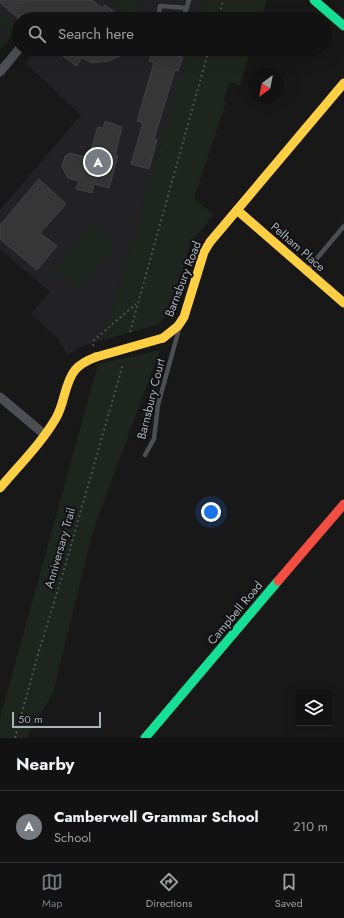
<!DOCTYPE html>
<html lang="en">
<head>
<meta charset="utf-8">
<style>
	:root { --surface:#121212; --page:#1b1b1b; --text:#f1f3f6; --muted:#9c9e9f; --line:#313232; --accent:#767b81 }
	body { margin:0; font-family:Jost,sans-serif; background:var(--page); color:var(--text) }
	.controls { position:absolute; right:12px; bottom:12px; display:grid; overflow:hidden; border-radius:0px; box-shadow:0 4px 16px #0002 }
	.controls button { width:36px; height:36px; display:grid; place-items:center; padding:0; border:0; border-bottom:1px solid var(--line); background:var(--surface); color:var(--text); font:20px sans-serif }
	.compass { position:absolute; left:248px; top:68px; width:36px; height:36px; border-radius:50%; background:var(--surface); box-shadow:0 4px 16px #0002; rotate:212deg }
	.scale { position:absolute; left:12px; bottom:10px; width:89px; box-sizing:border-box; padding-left:4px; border:2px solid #a9b0ba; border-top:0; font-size:11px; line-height:14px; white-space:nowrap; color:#a9b0ba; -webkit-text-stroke:3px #121214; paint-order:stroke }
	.you { position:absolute; left:211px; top:512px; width:14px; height:14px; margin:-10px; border:3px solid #fff; border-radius:50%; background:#1a73e8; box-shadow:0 0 0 6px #1a73e833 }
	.badge { display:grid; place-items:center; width:26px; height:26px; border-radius:50%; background:var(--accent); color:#fff; font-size:13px; font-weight:700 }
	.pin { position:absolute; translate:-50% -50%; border:2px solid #fff; box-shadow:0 1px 4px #0006 }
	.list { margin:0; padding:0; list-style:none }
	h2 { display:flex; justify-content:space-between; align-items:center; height:52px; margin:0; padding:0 16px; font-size:17px }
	h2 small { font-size:13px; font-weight:400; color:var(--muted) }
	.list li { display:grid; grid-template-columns:26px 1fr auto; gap:12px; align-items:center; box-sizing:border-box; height:72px; padding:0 16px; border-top:1px solid var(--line) }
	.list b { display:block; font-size:15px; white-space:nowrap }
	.list p { margin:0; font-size:13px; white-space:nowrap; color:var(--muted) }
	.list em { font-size:13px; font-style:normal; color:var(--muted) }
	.icon { flex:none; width:22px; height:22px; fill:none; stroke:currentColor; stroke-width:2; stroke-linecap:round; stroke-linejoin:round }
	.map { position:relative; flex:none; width:344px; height:738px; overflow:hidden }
	.search { position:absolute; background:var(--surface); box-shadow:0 4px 16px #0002; left:12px; right:12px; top:12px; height:44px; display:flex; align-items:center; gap:10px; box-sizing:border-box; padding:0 14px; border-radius:22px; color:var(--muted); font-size:15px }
	.sheet { height:124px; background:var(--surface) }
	nav { display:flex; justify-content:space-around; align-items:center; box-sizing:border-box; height:56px; border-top:1px solid var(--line); background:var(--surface); font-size:11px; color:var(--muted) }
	nav a { display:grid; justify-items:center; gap:2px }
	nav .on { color:var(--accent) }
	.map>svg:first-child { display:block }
	.built { fill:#222224 }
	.green { fill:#1e251e }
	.building { fill:#363637; stroke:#404244 }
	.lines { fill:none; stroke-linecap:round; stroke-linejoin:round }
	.path { stroke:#4e4f53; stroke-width:2; stroke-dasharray:2 3; stroke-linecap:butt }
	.lane { stroke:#4c4e51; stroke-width:4.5 }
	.street { stroke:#4c4e51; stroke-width:9 }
	.fast { stroke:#16e098; stroke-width:9 }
	.slow { stroke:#ffcf43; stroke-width:9 }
	.jam { stroke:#f24e42; stroke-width:9 }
	.slow-bridge { stroke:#ffcf43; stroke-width:9 }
	.labels { text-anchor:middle; stroke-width:4; stroke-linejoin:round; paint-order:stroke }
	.street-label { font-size:12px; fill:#a9b0ba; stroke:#121214 }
</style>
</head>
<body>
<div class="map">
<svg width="344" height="738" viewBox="0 0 344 738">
	<rect width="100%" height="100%" fill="#181818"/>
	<g class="built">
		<path d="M 0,0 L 204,0 L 198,19 L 19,19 L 19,41 L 12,35 L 0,50 Z"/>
		<path d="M 27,49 L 189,49 L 103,340 L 80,347 L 68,355 L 56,337 L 31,314 L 50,292 L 0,249 L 0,210 L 81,115 L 25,63 L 32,54 Z"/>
	</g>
	<g class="green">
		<path d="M 110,0 L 137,0 L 141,19 L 132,19 Z"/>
		<path d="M 204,0 L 267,0 L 261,19 L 198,19 Z"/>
		<path d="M 0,13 L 3,17 L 7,16 L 19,26 L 19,34 L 16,38 L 12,36 L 0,50 L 0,42 L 8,34 L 7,30 L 0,26 Z"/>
		<path d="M 189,49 L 251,49 L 240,86 L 229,82 L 224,99 L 226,102 L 194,198 L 214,215 L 191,242 L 170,312 L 157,325 L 103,340 Z"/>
		<path d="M 93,225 L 116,244 L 78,290 L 55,271 Z"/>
		<path d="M 160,350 L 93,531 L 53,693 L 26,738 L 0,738 L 0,718 L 98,364 Z"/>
	</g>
	<g class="building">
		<path d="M 0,0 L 92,0 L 102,8 L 105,5 L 116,13 L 112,19 L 19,19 L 0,3 Z"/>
		<path d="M 54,49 L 135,49 L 109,61 L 92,63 L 82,58 L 76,66 Z"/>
		<path d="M 153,49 L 183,57 L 178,71 L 175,70 L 154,139 L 157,140 L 149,169 L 131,164 L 143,123 L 137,121 L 154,63 L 149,61 Z"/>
		<path d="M 105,121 L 122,127 L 115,155 L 118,156 L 109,188 L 94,184 L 92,193 L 76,189 L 79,181 L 68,178 L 62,167 L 65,156 L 70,153 L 88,158 L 98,127 L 103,128 Z"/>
		<path d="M 39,179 L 66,204 L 40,233 L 57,246 L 37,270 L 0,239 L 0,225 Z"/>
	</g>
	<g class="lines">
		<g class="path">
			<path d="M 218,19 L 223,0"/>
			<path d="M 130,332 L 209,49"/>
			<path d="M 93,346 L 94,340 L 136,304"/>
			<path d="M 15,738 L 38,654 L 61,580 L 123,364"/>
		</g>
		<g class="lane">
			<path d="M 158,19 L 160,6 L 187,8"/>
			<path d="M 183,19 L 189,0"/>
			<path d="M 308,269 L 344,226"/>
			<path d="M 145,455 L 154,439 L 158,405 L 179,329"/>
		</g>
		<g class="street">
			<path d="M 0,72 L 19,49"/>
			<path d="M 0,397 L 44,434"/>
		</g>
		<g class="fast">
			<path d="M 314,0 L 344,26"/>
			<path d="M 145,738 L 278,581"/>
		</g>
		<g class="slow">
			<path d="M 237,210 L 344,303"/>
			<path d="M 163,338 L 178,326 L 184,317 L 204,252 L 210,242 L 344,83"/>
			<path d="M 0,488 C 19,465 41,444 56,418 C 65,403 64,384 75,370 C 81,363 88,360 96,357"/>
		</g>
		<path class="jam" d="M 278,581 L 344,504"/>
		<path class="slow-bridge" d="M 96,357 L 163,338"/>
	</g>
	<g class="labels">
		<g class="street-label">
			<text transform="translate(298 247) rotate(41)" y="4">Pelham Place</text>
			<text transform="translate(183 279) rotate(-69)" y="4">Barnsbury Road</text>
			<text transform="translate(151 399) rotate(-76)" y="4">Barnsbury Court</text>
			<text transform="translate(60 548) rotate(-74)" y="4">Anniversary Trail</text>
			<text transform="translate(235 613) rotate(-50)" y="4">Campbell Road</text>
		</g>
	</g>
</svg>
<div class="controls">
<button><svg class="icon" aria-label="layers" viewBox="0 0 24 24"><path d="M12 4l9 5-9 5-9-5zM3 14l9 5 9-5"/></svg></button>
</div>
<svg class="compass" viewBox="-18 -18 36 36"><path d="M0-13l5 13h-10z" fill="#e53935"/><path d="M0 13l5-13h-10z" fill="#9c9e9f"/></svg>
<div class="scale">50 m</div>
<div class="you"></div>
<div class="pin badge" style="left:98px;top:162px">A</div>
<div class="search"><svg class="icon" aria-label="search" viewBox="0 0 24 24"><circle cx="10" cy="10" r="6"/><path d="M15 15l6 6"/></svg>Search here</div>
</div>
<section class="sheet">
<h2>Nearby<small></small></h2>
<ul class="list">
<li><span class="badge">A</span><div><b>Camberwell Grammar School</b><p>School</p></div><em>210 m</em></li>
</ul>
</section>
<nav>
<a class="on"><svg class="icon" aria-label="map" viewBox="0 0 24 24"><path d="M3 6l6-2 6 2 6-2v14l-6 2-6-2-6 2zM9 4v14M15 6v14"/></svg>Map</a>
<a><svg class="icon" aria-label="directions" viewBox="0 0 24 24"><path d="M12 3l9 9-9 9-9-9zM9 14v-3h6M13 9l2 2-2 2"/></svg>Directions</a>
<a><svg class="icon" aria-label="saved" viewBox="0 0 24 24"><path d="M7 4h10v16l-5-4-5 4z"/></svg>Saved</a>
</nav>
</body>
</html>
